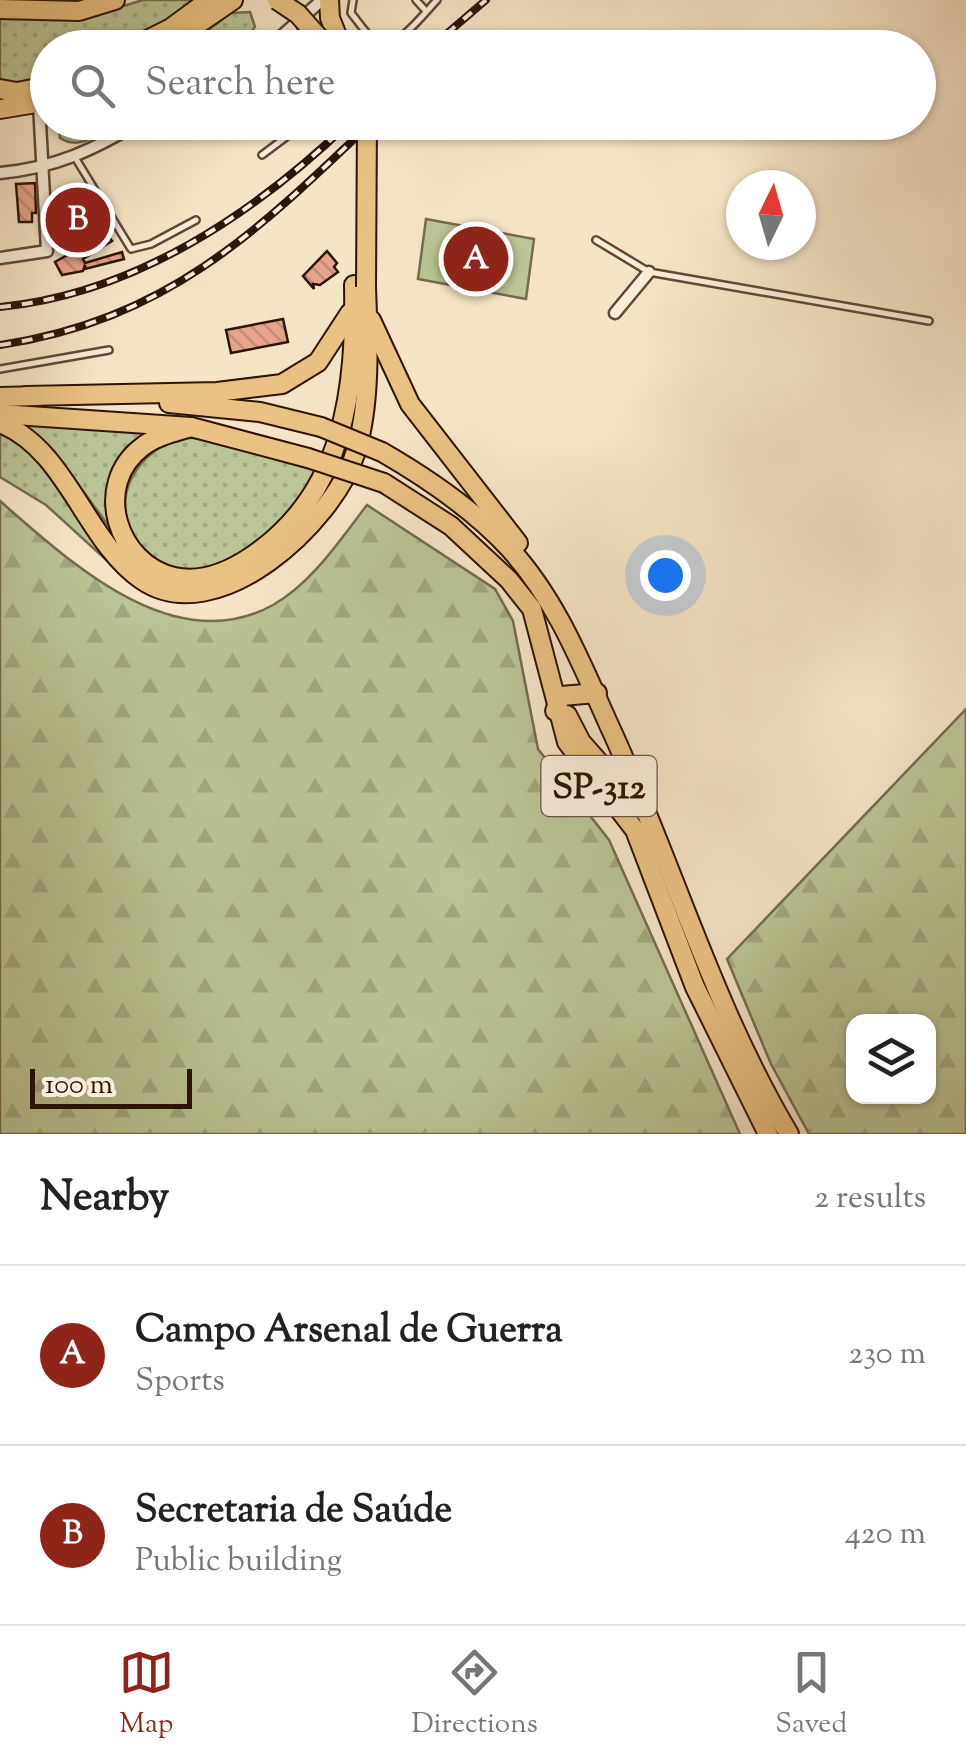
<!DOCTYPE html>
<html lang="en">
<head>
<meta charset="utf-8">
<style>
	:root { --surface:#fff; --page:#f6f6f6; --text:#222; --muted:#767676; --line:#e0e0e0; --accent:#8f2418 }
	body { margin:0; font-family:"Sorts Mill Goudy",serif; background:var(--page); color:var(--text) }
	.controls { position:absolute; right:30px; bottom:30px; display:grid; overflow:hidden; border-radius:20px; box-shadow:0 2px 8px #0004 }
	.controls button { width:90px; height:90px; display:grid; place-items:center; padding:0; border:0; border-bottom:2px solid var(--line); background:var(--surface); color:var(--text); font:50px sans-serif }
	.compass { position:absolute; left:726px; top:170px; width:90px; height:90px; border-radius:50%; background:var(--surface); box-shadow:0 2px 8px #0004; rotate:5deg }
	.scale { position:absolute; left:30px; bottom:25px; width:162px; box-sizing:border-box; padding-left:10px; border:5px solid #2d1406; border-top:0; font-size:28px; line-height:35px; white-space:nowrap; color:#2d1406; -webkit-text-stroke:8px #f8eeda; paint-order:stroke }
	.you { position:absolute; left:665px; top:575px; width:35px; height:35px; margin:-25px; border:8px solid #fff; border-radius:50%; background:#1a73e8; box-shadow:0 0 0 15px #1a73e833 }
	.badge { display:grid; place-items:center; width:65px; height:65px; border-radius:50%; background:var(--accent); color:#fff; font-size:32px; font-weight:700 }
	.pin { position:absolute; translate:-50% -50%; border:5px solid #fff; box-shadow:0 2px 10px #0006 }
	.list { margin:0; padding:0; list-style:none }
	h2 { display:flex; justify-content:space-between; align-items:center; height:130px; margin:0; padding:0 40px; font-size:42px }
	h2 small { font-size:32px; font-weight:400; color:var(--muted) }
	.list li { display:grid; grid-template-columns:65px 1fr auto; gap:30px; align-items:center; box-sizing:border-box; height:180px; padding:0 40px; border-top:2px solid var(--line) }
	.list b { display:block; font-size:38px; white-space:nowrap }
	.list p { margin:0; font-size:32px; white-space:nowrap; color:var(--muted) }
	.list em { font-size:32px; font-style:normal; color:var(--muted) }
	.icon { flex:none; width:55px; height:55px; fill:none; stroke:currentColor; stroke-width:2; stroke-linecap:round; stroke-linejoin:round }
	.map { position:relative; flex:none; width:966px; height:1134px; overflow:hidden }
	.search { position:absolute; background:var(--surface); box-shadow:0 2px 8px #0004; left:30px; right:30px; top:30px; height:110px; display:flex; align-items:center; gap:25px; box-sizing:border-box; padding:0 35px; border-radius:55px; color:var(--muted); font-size:38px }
	.sheet { height:490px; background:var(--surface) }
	nav { display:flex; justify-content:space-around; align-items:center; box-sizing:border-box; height:140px; border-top:2px solid var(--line); background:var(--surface); font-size:28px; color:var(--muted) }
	nav a { display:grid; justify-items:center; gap:5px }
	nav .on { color:var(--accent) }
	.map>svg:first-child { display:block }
	.grass { fill:url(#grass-dots); stroke:#746c4e; stroke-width:2.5 }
	.forest { fill:url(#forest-firs); stroke:#746c4e; stroke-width:2.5; fill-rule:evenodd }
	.pitch { fill:#bbc595; stroke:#746c4e; stroke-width:2.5 }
	.building { fill:url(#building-back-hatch); stroke:#2d1406; stroke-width:2.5 }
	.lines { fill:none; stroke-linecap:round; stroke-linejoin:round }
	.lane-casing { stroke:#5f4836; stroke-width:10 }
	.street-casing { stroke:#5f4836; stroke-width:15 }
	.primary-casing { stroke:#2d1406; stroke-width:22 }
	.lane { stroke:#f8eeda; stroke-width:5 }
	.street { stroke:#f8eeda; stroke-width:10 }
	.primary { stroke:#eac283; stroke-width:18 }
	.rail-casing { stroke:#2d1406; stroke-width:8 }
	.rail { stroke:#f8eeda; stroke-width:4; stroke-dasharray:11; stroke-linecap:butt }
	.primary-bridge-casing { stroke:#2d1406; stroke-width:22; stroke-linecap:butt }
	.primary-bridge { stroke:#eac283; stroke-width:18 }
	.labels { text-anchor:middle; stroke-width:9; stroke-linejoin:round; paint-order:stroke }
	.shield { fill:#f8eeda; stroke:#6a5546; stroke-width:2.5 }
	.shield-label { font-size:35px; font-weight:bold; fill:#2d1406 }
</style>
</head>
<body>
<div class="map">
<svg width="966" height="1134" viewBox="0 0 966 1134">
	<defs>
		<pattern id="grass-dots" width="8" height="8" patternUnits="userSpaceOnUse" patternTransform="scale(2.5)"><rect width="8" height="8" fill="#bbc595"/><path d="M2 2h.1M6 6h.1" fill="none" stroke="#a1a87f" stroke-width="1.8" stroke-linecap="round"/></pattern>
		<pattern id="forest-firs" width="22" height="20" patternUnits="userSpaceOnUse" patternTransform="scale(2.5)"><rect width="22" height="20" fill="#bbc595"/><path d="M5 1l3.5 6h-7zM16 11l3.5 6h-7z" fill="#a1a87f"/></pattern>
		<pattern id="building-back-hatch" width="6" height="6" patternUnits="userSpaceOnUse" patternTransform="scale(2.5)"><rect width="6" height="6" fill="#e6a48a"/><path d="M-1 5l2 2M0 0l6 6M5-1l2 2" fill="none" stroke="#c68c76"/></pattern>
	</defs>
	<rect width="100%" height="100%" fill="#f5e5c6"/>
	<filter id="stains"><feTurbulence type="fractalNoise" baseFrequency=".002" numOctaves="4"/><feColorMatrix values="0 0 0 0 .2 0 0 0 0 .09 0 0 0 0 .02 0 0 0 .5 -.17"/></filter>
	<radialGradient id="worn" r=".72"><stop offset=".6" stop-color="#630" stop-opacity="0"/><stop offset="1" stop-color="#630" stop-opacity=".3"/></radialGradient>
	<g class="grass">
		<path d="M 143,0 L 198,0 C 134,48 126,47 48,48 L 47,80 L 19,88 L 0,85 L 0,19 L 81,19 Z"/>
		<path d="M 250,12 L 255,27 L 238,47 L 185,47 L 231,13 Z"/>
		<path d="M 58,123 L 58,122 L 115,123 C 97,134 80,151 60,138 Z"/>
		<path d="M 20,422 L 151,431 C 106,454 118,500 121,543 L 54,451 Z"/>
		<path d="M 0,428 L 47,468 L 125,577 L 46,505 L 0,477 Z"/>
		<path d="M 176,438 L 202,438 L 321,472 C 304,493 285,528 262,543 C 247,553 223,567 206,571 C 137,588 80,484 176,438 Z"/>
	</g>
	<g class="forest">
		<path d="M 0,501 C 70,562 174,660 273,605 C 312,583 340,540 367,505 L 495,589 L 513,621 L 538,749 L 609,840 L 740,1134 L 0,1134 Z"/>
		<path d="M 966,709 L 966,1134 L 809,1134 L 771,1064 L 727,959 ZM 854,1022 L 928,1022 L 928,1096 L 854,1096 Z"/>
	</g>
	<path class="pitch" d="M 426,219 L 534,239 L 526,299 L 418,279 Z"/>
	<g class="building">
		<path d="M 35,183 L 36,213 L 32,213 L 32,222 L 19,222 L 16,184 Z"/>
		<path d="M 81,193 L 106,233 L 66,255 L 55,236 L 65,229 L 53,210 L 66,197 Z"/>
		<path d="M 106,233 L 112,241 L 83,259 L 85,263 L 122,252 L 124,259 L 85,269 L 85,265 L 83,271 L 62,275 L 55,262 Z"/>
		<path d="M 327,251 L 337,263 L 334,267 L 338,272 L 320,285 L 313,284 L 314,289 L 303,276 Z"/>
		<path d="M 283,319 L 288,342 L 231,353 L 226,330 Z"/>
	</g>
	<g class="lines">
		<defs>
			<g id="lane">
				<path d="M 353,0 L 351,13 C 358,21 369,39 379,44 C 396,51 426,11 437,0"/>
				<path d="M 416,0 L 426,11"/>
				<path d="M 288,34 L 295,48"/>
				<path d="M 262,155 L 306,122"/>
				<path d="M 76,159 L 131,249 L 151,244 L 196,220"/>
				<path d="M 596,240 L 649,272 L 929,321"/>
				<path d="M 0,369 L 109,350"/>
			</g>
			<g id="street">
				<path d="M 268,48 L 322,0"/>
				<path d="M 0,173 C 55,168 93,150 140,122"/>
				<path d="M 0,258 L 47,251 L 39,104"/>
				<path d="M 615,313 L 649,272"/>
			</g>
			<g id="primary">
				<path d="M 329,0 L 330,18 L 342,48"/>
				<path d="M 0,9 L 79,11 L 115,0"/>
				<path d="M 131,48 L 171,28 L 209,0"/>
				<path d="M 163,48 L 233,0"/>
				<path d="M 0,89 L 17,92 L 48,86"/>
				<path d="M 0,109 L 48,101"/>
				<path d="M 371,320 L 410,404 L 518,543"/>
				<path d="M 26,396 L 217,392 L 282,384 L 318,362 L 350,313"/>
				<path d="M 0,397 L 38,396"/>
				<path d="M 169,403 L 260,412 L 321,427"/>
				<path d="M 0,414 L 191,427 L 308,458"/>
				<path d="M 0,423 C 67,449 85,541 142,580 C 217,631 333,523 355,454 C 371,405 368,338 366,287"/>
				<path d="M 191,427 C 175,432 156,436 142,447 C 92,485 117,564 174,577 C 202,583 230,571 252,556 C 345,493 356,389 354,285"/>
				<path d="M 382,452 C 427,478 473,509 509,548 C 556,599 581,663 609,725 C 671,859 713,1007 789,1134"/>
				<path d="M 384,483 L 451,526 L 509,580 L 532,609 L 567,742 L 635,830 L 695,987 L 768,1134"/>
				<path d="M 555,711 L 561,696 L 597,693"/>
				<path d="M 567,715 L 581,742 L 640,809"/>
			</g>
		</defs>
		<use href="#lane" class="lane-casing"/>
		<use href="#street" class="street-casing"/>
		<use href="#primary" class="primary-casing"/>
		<use href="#lane" class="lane"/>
		<use href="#street" class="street"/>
		<use href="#primary" class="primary"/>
		<defs>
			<g id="rail">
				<path d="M 430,48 L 486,0"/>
				<path d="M 0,307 C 134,294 254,214 350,122"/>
				<path d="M 0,345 C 166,320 256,233 372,122"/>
			</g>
		</defs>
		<use href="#rail" class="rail-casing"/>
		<use href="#rail" class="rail"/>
		<defs>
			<g id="primary-bridge">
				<path d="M 277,0 L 298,14 L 328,48"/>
				<path d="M 366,287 L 367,122"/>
				<path d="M 321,427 L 382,452"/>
				<path d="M 308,458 L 384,483"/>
			</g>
		</defs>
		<use href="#primary-bridge" class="primary-bridge-casing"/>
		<use href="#primary-bridge" class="primary-bridge"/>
	</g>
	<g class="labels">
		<rect class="shield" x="541.5" y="756" width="115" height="60" rx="8"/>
		<g class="shield-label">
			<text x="599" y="798">SP-312</text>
		</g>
	</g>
	<rect width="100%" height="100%" filter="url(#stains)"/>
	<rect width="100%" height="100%" fill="url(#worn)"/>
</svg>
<div class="controls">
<button><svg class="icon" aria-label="layers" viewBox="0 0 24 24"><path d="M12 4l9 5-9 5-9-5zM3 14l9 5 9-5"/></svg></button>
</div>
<svg class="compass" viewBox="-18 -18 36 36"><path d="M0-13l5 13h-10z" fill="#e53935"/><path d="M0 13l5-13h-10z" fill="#767676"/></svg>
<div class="scale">100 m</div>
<div class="you"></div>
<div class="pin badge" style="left:476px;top:259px">A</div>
<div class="pin badge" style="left:78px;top:220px">B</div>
<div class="search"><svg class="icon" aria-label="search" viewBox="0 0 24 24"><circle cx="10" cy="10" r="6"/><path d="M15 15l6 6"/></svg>Search here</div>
</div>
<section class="sheet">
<h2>Nearby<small>2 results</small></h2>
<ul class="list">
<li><span class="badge">A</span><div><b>Campo Arsenal de Guerra</b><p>Sports</p></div><em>230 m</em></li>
<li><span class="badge">B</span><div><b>Secretaria de Saúde</b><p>Public building</p></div><em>420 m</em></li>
</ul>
</section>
<nav>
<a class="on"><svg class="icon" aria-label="map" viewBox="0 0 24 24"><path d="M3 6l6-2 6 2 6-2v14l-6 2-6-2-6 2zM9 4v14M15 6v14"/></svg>Map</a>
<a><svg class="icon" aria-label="directions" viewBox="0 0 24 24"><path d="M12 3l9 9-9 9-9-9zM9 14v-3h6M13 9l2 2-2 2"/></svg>Directions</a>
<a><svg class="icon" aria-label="saved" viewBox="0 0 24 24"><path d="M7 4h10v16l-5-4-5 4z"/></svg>Saved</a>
</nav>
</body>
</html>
